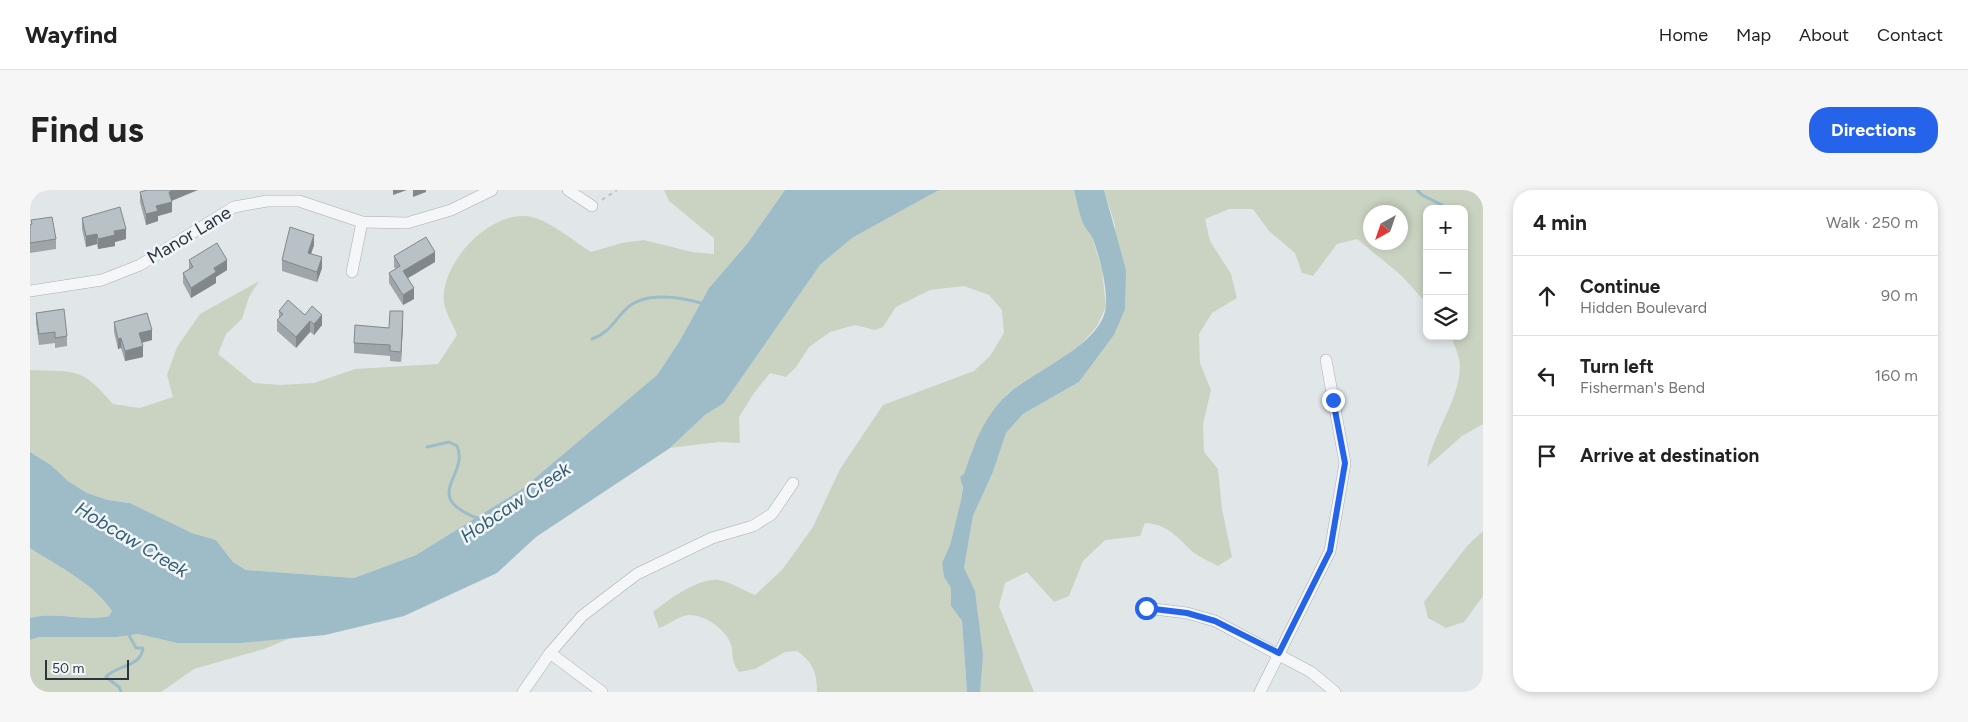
<!DOCTYPE html>
<html lang="en">
<head>
<meta charset="utf-8">
<style>
	:root { --surface:#fff; --page:#f6f6f6; --text:#222; --muted:#767676; --line:#e0e0e0; --accent:#2563eb }
	body { margin:0; font-family:Figtree,sans-serif; background:var(--page); color:var(--text) }
	.controls { position:absolute; right:15px; top:15px; display:grid; overflow:hidden; border-radius:10px; box-shadow:0 2px 8px #0003 }
	.controls button { width:45px; height:45px; display:grid; place-items:center; padding:0; border:0; border-bottom:1px solid var(--line); background:var(--surface); color:var(--text); font:25px sans-serif }
	.compass { position:absolute; left:1333px; top:15px; width:45px; height:45px; border-radius:50%; background:var(--surface); box-shadow:0 2px 8px #0003; rotate:220deg }
	.scale { position:absolute; left:15px; bottom:12px; width:84px; box-sizing:border-box; padding-left:5px; border:2px solid #2a3741; border-top:0; font-size:14px; line-height:18px; white-space:nowrap; color:#2a3741; -webkit-text-stroke:4px #f1f5f7; paint-order:stroke }
	.stop { position:absolute; width:15px; height:15px; margin:-11px; border:4px solid #2563eb; border-radius:50%; background:#fff }
	.stop.end { background:#2563eb; border-color:#fff; box-shadow:0 1px 5px #0008 }
	.list { margin:0; padding:0; list-style:none }
	h2 { display:flex; justify-content:space-between; align-items:center; height:65px; margin:0; padding:0 20px; font-size:21px }
	h2 small { font-size:16px; font-weight:400; color:var(--muted) }
	.list li { display:grid; grid-template-columns:32px 1fr auto; gap:15px; align-items:center; box-sizing:border-box; height:80px; padding:0 20px; border-top:1px solid var(--line) }
	.list b { display:block; font-size:19px; white-space:nowrap }
	.list p { margin:0; font-size:16px; white-space:nowrap; color:var(--muted) }
	.list em { font-size:16px; font-style:normal; color:var(--muted) }
	.icon { flex:none; width:28px; height:28px; fill:none; stroke:currentColor; stroke-width:2; stroke-linecap:round; stroke-linejoin:round }
	.map { position:relative; flex:none; width:1453px; height:502px; overflow:hidden; border-radius:20px }
	header { display:flex; align-items:center; gap:30px; box-sizing:border-box; height:70px; padding:0 25px; background:var(--surface); border-bottom:1px solid var(--line) }
	header strong { font-size:24px }
	nav { display:flex; gap:28px; margin-inline-start:auto; font-size:18px }
	.intro { display:flex; align-items:center; justify-content:space-between; box-sizing:border-box; height:120px; padding:0 30px }
	h1 { margin:0; font-size:35px }
	.button { padding:12px 22px; border-radius:20px; background:var(--accent); color:#fff; font-size:18px; font-weight:700 }
	main { display:flex; gap:30px; padding:0 30px }
	aside { flex:1; background:var(--surface); border-radius:20px; box-shadow:0 2px 8px #0003 }
	.map>svg:first-child { display:block }
	.green { fill:#cad3c2; fill-rule:evenodd }
	.water { fill:#9dbcc8 }
	.lines { fill:none; stroke-linecap:round; stroke-linejoin:round }
	.stream { stroke:#9dbcc8; stroke-width:3 }
	.street-casing { stroke:#a6aeb3; stroke-width:12 }
	.path { stroke:#bfc4c8; stroke-width:2; stroke-dasharray:4 4; stroke-linecap:butt }
	.street { stroke:#f4f6f8; stroke-width:11 }
	.wall { fill:#9ea6aa }
	.shaded-wall { fill:#81878b }
	.building { fill:#b8c1c6; stroke:#81878b }
	.route { stroke:#2563eb; stroke-width:6 }
	.labels { text-anchor:middle; stroke-width:5; stroke-linejoin:round; paint-order:stroke }
	.street-label { font-size:18px; fill:#2a3741; stroke:#f1f5f7 }
	.water-label { font-size:19px; font-style:italic; fill:#355f73; stroke:#f1f5f7 }
</style>
</head>
<body>
<header>
<strong>Wayfind</strong>
<nav><a>Home</a><a>Map</a><a>About</a><a>Contact</a></nav>
</header>
<div class="intro"><h1>Find us</h1><a class="button">Directions</a></div>
<main>
<div class="map">
<svg width="1453" height="502" viewBox="0 0 1453 502">
	<rect width="100%" height="100%" fill="#e1e6e9"/>
	<g class="green">
		<path d="M 634,0 L 755,0 L 717,54 L 679,98 L 649,152 L 627,185 L 492,299 L 386,365 L 324,388 L 216,380 L 203,372 L 186,350 L 162,343 L 100,313 L 78,310 L 57,303 L 38,291 L 21,275 L 0,262 L 0,180 C 48,182 51,177 83,214 L 110,218 L 143,207 L 137,185 L 147,157 L 170,124 L 229,91 L 219,107 L 212,129 L 196,144 L 188,164 L 224,193 L 251,195 L 284,193 L 325,179 L 408,174 L 427,145 C 424,136 416,124 414,113 C 409,74 461,18 502,27 C 520,31 545,52 561,62 L 592,53 L 614,50 L 662,62 L 684,64 L 684,48 L 639,11 Z"/>
		<path d="M 909,0 L 1044,0 L 1053,32 L 1062,47 L 1072,80 L 1076,117 L 1067,136 L 1054,151 L 1035,167 L 996,190 L 977,204 L 943,258 L 934,284 L 931,310 L 920,355 L 912,373 L 914,387 L 921,398 L 921,416 L 932,431 L 937,502 L 787,502 C 787,483 783,472 767,461 L 755,462 L 725,479 L 709,482 C 699,467 705,464 700,452 C 694,438 670,421 654,426 C 646,428 638,435 629,438 L 623,422 C 638,410 669,387 689,390 C 701,392 714,401 725,405 L 752,380 L 783,337 L 810,279 L 853,215 L 944,181 L 960,166 L 974,143 L 972,120 L 959,105 L 934,96 L 900,100 L 866,117 L 853,137 L 845,140 L 825,135 L 800,142 L 779,157 L 766,177 L 756,187 L 740,183 L 724,203 L 709,227 L 710,253 L 689,252 L 640,258 L 675,225 L 694,213 L 790,75 L 822,48 Z"/>
		<path d="M 1074,0 L 1453,0 L 1453,234 L 1432,246 L 1397,277 C 1403,242 1429,212 1430,176 C 1430,167 1424,155 1421,146 L 1434,146 L 1434,19 L 1397,19 L 1397,114 L 1372,86 L 1327,49 L 1307,54 L 1283,86 L 1272,83 L 1265,63 L 1239,41 L 1223,19 L 1199,19 L 1175,29 L 1180,51 L 1201,84 L 1207,108 L 1182,123 L 1169,144 L 1170,173 L 1181,200 L 1173,234 L 1174,262 L 1188,279 L 1192,319 L 1202,367 L 1188,376 C 1181,372 1171,368 1164,363 C 1148,348 1138,334 1115,333 L 1110,346 L 1075,350 L 1053,371 L 1039,406 L 1024,412 L 997,382 L 975,393 L 969,416 L 1004,502 L 950,502 L 934,378 L 943,326 L 963,282 L 976,243 L 993,224 L 1049,192 L 1084,145 L 1085,35 ZM 1340,22 L 1370,22 L 1370,52 L 1340,52 Z"/>
		<path d="M 1453,341 L 1453,406 L 1434,432 L 1416,438 L 1398,428 L 1394,412 L 1437,356 Z"/>
		<path d="M 0,358 C 31,379 60,390 82,421 L 79,426 C 53,432 26,421 0,428 Z"/>
		<path d="M 108,444 L 147,453 L 211,453 L 263,447 L 234,459 L 164,479 L 131,502 L 0,502 L 0,450 L 9,447 L 87,447 Z"/>
	</g>
	<g class="water">
		<path d="M 755,0 L 909,0 L 822,48 L 790,75 L 694,213 L 675,225 L 640,258 L 506,347 L 467,383 L 374,426 L 295,445 L 211,453 L 147,453 L 108,444 L 87,447 L 9,447 L 0,450 L 0,428 C 26,421 53,432 79,426 L 82,421 C 61,391 30,378 0,358 L 0,262 L 21,275 L 38,291 L 57,303 L 78,310 L 100,313 L 162,343 L 186,350 L 203,372 L 216,380 L 324,388 L 386,365 L 492,299 L 627,185 L 649,152 L 679,98 L 717,54 Z"/>
		<path d="M 1044,0 L 1074,0 L 1096,80 L 1095,119 L 1084,145 L 1049,192 L 993,224 L 976,243 L 963,282 L 943,326 L 934,378 L 945,401 L 953,465 L 950,502 L 937,502 L 932,431 L 921,416 L 921,398 L 914,387 L 912,373 L 920,355 L 931,310 L 933,297 L 930,287 L 934,284 C 944,255 954,226 977,205 C 1002,181 1073,155 1076,116 C 1077,94 1070,69 1063,49 C 1060,43 1055,38 1053,33 C 1049,23 1047,11 1044,0 Z"/>
	</g>
	<g class="lines">
		<g class="stream">
			<path d="M 1387,0 L 1392,5 L 1412,15"/>
			<path d="M 562,149 C 579,143 584,131 596,119 C 614,101 650,107 671,113"/>
			<path d="M 397,257 L 419,252 L 427,256 C 440,285 390,306 447,328"/>
			<path d="M 91,502 L 89,497 L 76,487 C 85,475 111,478 113,458 L 106,458 L 99,445"/>
		</g>
		<defs>
			<g id="street">
				<path d="M 538,0 L 562,16"/>
				<path d="M 322,82 L 332,32"/>
				<path d="M 0,101 L 72,90 L 110,75 L 204,17 L 237,11 L 269,11 L 332,32 L 377,33 L 421,20 L 462,0"/>
				<path d="M 1116,418 L 1157,423 L 1185,431 L 1281,482 L 1305,502"/>
				<path d="M 520,463 L 572,502"/>
				<path d="M 493,502 L 520,463 L 552,426 L 607,384 L 682,348 L 723,336 L 742,324 L 763,293"/>
				<path d="M 1230,502 L 1300,361 L 1315,273 L 1296,170"/>
			</g>
		</defs>
		<use href="#street" class="street-casing"/>
		<path class="path" d="M 572,10 L 587,0"/>
		<use href="#street" class="street"/>
	</g>
	<g class="wall">
		<path d="M 110,2 L 141,11 L 142,22 L 128,26 L 128,31 L 116,35 L 110,12 Z"/>
		<path d="M 52,28 L 96,49 L 85,52 L 85,56 L 68,59 L 67,54 L 56,57 L 52,39 Z"/>
		<path d="M 1,30 L 26,49 L 26,59 L 0,63 L 0,35 L 1,34 Z"/>
		<path d="M 284,55 L 281,64 L 292,78 L 287,92 L 252,81 L 252,70 Z"/>
		<path d="M 364,66 L 405,72 L 378,88 L 384,109 L 373,115 L 359,93 L 359,83 L 366,79 L 364,77 Z"/>
		<path d="M 159,70 L 197,80 L 186,87 L 186,93 L 161,108 L 153,93 L 153,83 L 159,79 Z"/>
		<path d="M 249,121 L 275,125 L 292,135 L 284,145 L 280,142 L 266,158 L 247,141 L 247,130 L 249,128 Z"/>
		<path d="M 6,123 L 37,146 L 37,156 L 25,158 L 25,153 L 9,155 L 6,133 Z"/>
		<path d="M 84,132 L 122,150 L 112,153 L 113,167 L 95,171 L 91,158 L 88,159 L 84,142 Z"/>
		<path d="M 373,132 L 371,172 L 360,171 L 360,166 L 324,163 L 324,153 Z"/>
	</g>
	<g class="shaded-wall">
		<path d="M 143,0 L 168,0 L 139,12 L 139,2 Z"/>
		<path d="M 363,0 L 377,0 L 363,5 Z"/>
		<path d="M 383,0 L 396,0 L 396,2 L 383,7 Z"/>
		<path d="M 142,12 L 142,22 L 128,26 L 128,31 L 116,35 L 116,24 L 126,16 Z"/>
		<path d="M 96,39 L 96,49 L 85,52 L 85,56 L 68,59 L 68,49 L 84,41 Z"/>
		<path d="M 67,44 L 67,54 L 56,57 L 56,46 Z"/>
		<path d="M 284,45 L 284,55 L 278,73 L 278,63 Z"/>
		<path d="M 405,62 L 405,72 L 373,91 L 373,81 Z"/>
		<path d="M 292,67 L 292,78 L 287,92 L 287,82 Z"/>
		<path d="M 197,70 L 197,80 L 186,87 L 186,93 L 161,108 L 161,98 L 184,78 Z"/>
		<path d="M 384,98 L 384,109 L 373,115 L 373,105 Z"/>
		<path d="M 373,121 L 373,132 L 371,172 L 371,162 Z"/>
		<path d="M 292,125 L 292,135 L 284,145 L 284,134 Z"/>
		<path d="M 280,131 L 280,142 L 266,158 L 266,147 Z"/>
		<path d="M 122,140 L 122,150 L 109,153 L 109,143 Z"/>
		<path d="M 91,148 L 91,158 L 88,159 L 88,149 Z"/>
		<path d="M 113,156 L 113,167 L 95,171 L 95,161 Z"/>
	</g>
	<g class="building">
		<path d="M 117,0 L 143,0 L 139,2 L 142,12 L 126,16 L 128,21 L 116,24 L 110,2 Z"/>
		<path d="M 90,17 L 96,39 L 84,41 L 85,45 L 68,49 L 67,44 L 56,46 L 52,28 Z"/>
		<path d="M 22,27 L 26,49 L 0,53 L 0,35 L 2,34 L 1,30 Z"/>
		<path d="M 260,37 L 284,45 L 278,63 L 292,67 L 287,82 L 252,70 Z"/>
		<path d="M 396,47 L 405,62 L 373,81 L 384,98 L 373,105 L 359,83 L 370,76 L 364,66 Z"/>
		<path d="M 187,53 L 197,70 L 184,78 L 186,82 L 161,98 L 153,83 L 163,77 L 159,70 Z"/>
		<path d="M 258,110 L 275,125 L 282,116 L 292,125 L 284,134 L 280,131 L 266,147 L 247,130 L 253,124 L 249,121 Z"/>
		<path d="M 34,119 L 37,146 L 25,148 L 25,142 L 9,144 L 6,123 Z"/>
		<path d="M 360,121 L 373,121 L 371,162 L 360,161 L 360,155 L 324,153 L 325,135 L 359,138 Z"/>
		<path d="M 117,123 L 122,140 L 109,143 L 113,156 L 95,161 L 91,148 L 88,149 L 84,132 Z"/>
	</g>
	<g class="lines">
		<path class="route" d="M 1116,418 L 1157,423 L 1185,431 L 1249,463 L 1300,361 L 1315,273 L 1303,210"/>
	</g>
	<g class="labels">
		<g class="street-label">
			<text transform="translate(159 45) rotate(-31)" y="6">Manor Lane</text>
		</g>
		<g class="water-label">
			<text transform="translate(485 312) rotate(-34)" y="7">Hobcaw Creek</text>
			<text transform="translate(102 349) rotate(31)" y="7">Hobcaw Creek</text>
		</g>
	</g>
</svg>
<div class="controls">
<button>+</button>
<button>−</button>
<button><svg class="icon" aria-label="layers" viewBox="0 0 24 24"><path d="M12 4l9 5-9 5-9-5zM3 14l9 5 9-5"/></svg></button>
</div>
<svg class="compass" viewBox="-18 -18 36 36"><path d="M0-13l5 13h-10z" fill="#e53935"/><path d="M0 13l5-13h-10z" fill="#767676"/></svg>
<div class="scale">50 m</div>
<div class="stop" style="left:1116px;top:418px"></div>
<div class="stop end" style="left:1303px;top:210px"></div>
</div>
<aside>
<h2>4 min<small>Walk · 250 m</small></h2>
<ul class="list">
<li><svg class="icon" aria-label="ahead" viewBox="0 0 24 24"><path d="M12 20V5M6 11l6-6 6 6"/></svg><div><b>Continue</b><p>Hidden Boulevard</p></div><em>90 m</em></li>
<li><svg class="icon" aria-label="left" viewBox="0 0 24 24"><path d="M17 20v-9H6M10 6l-5 5 5 5"/></svg><div><b>Turn left</b><p>Fisherman's Bend</p></div><em>160 m</em></li>
<li><svg class="icon" aria-label="arrive" viewBox="0 0 24 24"><path d="M6 21V4h12l-3 4 3 4H6"/></svg><div><b>Arrive at destination</b></div></li>
</ul>
</aside>
</main>
</body>
</html>
